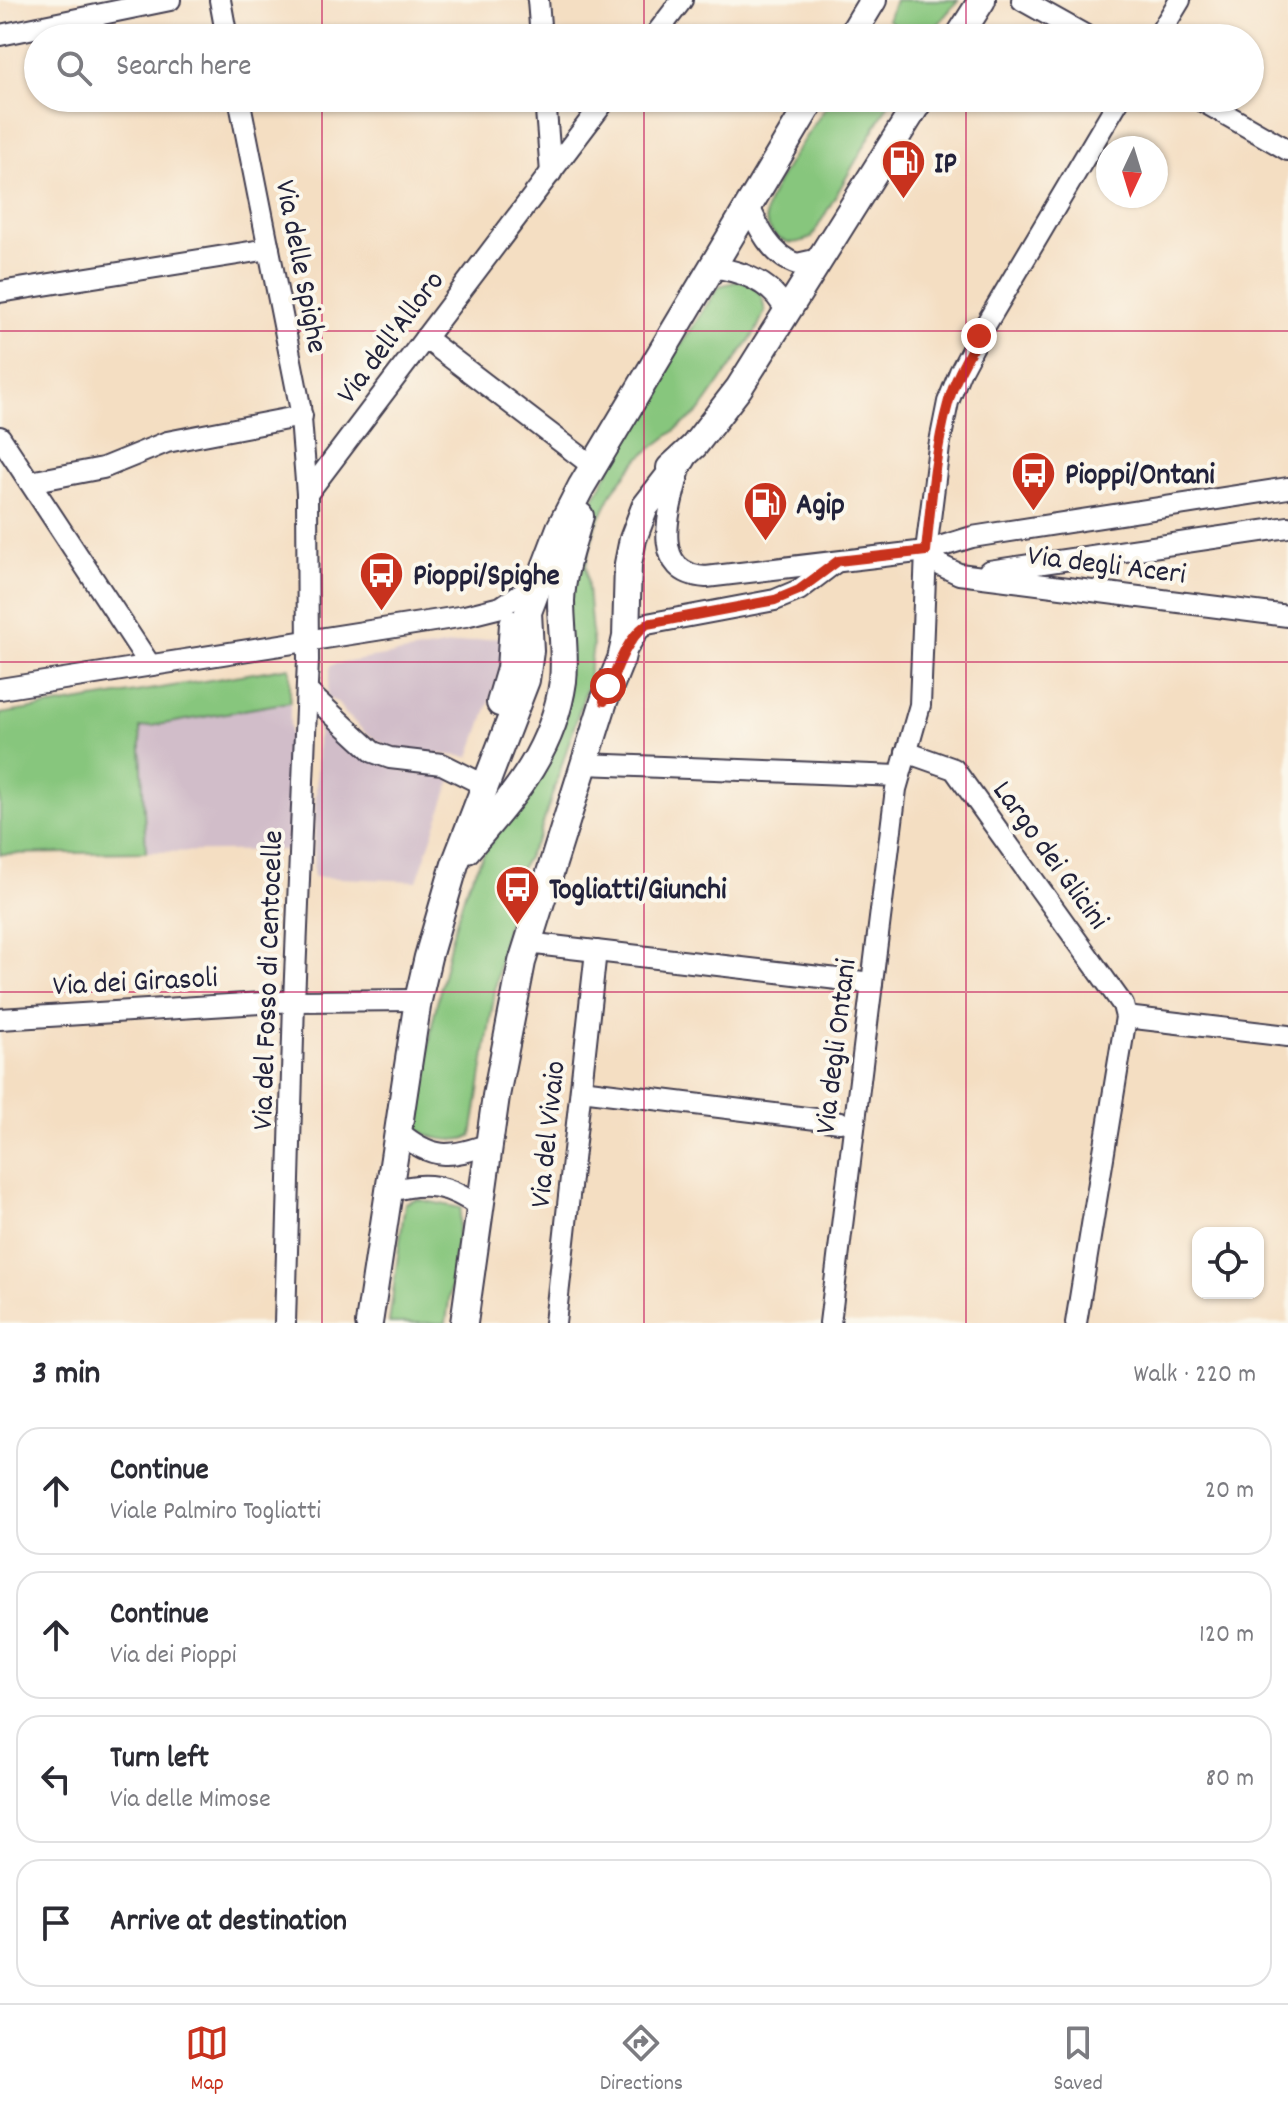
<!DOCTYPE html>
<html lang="en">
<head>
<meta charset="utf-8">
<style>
	:root { --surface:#fff; --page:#f2f2f3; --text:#2b2b33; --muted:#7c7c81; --line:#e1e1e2; --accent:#c8321e }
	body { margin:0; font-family:Dekko,sans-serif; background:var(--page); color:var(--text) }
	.controls { position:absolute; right:24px; bottom:24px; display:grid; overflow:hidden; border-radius:16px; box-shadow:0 2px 6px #0004 }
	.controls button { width:72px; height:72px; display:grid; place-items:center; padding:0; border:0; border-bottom:2px solid var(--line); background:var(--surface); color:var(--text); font:40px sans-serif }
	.compass { position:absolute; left:1096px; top:136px; width:72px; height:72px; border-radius:50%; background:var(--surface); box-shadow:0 2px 6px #0004; rotate:184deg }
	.stop { position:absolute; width:24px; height:24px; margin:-18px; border:6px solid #c8321e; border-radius:50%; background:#fff }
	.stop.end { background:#c8321e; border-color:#fff; box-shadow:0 2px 8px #0008 }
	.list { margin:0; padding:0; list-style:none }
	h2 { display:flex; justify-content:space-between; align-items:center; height:104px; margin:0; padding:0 32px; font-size:34px }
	h2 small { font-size:26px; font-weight:400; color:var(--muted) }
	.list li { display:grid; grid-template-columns:52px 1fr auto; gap:24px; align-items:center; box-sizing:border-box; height:128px; margin:0 16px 16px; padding:0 16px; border:2px solid var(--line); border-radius:24px }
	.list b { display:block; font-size:30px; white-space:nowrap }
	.list p { margin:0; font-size:26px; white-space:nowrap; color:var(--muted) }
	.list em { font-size:26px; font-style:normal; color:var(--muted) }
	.icon { flex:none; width:44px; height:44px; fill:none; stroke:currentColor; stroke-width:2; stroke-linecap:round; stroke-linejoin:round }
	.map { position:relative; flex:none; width:1288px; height:1323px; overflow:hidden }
	.search { position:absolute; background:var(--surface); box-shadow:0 2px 6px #0004; left:24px; right:24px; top:24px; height:88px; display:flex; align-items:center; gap:20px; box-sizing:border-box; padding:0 28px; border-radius:44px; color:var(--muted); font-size:30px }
	.sheet { height:680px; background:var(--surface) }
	nav { display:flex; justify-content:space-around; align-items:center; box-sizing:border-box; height:112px; border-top:2px solid var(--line); background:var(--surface); font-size:22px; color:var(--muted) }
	nav a { display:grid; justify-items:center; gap:4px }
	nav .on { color:var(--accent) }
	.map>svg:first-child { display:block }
	.industrial { fill:#d1bdc9 }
	.green { fill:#87c67d; stroke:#54745c; stroke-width:2 }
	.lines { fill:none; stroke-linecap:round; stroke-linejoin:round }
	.minor-casing { stroke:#423e4f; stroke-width:24 }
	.major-casing { stroke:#423e4f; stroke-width:30 }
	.minor { stroke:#fff; stroke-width:20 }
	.major { stroke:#fff; stroke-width:26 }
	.route { stroke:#c8321e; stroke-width:10 }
	.grid { fill:none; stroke:#c2185b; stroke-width:2; stroke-opacity:0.55 }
	.labels { text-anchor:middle; stroke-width:8; stroke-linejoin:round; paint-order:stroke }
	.poi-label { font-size:30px; font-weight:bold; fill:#22223b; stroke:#fbf7ec; text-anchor:start }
	.street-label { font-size:30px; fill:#22223b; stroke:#fbf7ec }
</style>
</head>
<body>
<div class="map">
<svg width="1288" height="1323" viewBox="0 0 1288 1323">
	<rect width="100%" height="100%" fill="#fbf7ec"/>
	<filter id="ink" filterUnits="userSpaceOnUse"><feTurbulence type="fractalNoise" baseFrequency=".0125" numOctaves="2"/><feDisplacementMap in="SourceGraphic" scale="16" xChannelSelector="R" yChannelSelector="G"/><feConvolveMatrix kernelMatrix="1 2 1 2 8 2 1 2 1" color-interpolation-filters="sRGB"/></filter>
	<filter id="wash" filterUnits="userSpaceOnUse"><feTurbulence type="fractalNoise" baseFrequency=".006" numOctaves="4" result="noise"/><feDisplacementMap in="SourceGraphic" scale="32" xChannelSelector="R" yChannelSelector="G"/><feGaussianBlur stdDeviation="1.8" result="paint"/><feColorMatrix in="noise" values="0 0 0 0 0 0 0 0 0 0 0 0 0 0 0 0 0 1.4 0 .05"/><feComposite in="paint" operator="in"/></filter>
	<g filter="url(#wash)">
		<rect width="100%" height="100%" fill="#f4dec2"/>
		<g class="industrial">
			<path d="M 504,636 L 502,665 L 470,757 L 392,749 L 366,733 L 344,712 L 337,702 L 327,698 L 330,665 Z"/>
			<path d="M 290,702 L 289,850 L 146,852 L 139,728 Z"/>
			<path d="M 319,711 L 355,753 L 407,772 L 453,775 L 417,881 L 313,877 Z"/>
		</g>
		<g class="green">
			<path d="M 895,0 L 958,0 L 927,38 L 917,38 L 888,20 Z"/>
			<path d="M 832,98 L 892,98 L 812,237 C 800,243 789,246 777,237 C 769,232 764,221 766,211 C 771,183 815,124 832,98 Z"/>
			<path d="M 738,281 L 751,283 L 762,297 L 765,311 L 756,331 L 699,412 L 639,458 L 614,489 L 595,528 L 586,565 L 593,646 L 587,686 L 539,836 L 521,868 L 502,946 L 472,1136 C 456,1143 430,1140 417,1128 L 432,1025 L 452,936 L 466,889 L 485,851 L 541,772 L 579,539 L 594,499 L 645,401 L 719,286 Z"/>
			<path d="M 290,667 L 290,702 L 140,728 L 146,852 L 0,854 L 0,714 Z"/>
			<path d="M 416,1199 L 461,1208 L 446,1323 L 389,1323 L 405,1203 Z"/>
		</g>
	</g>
	<g filter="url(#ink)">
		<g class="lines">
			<defs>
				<g id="minor">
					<path d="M 220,0 L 227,38"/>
					<path d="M 538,0 L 541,38"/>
					<path d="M 1022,0 L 1090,38"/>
					<path d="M 0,35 L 170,0"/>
					<path d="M 653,38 L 682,0"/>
					<path d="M 1157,38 L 1180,0"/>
					<path d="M 239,98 L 300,406 L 307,494 L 308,660 L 294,1001 L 285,1323"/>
					<path d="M 545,98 L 551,173"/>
					<path d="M 1197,98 L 1288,150"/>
					<path d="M 748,204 C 758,227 771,256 797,264 L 819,259"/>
					<path d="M 711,267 C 742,271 775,283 787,314"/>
					<path d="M 0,292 L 269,249"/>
					<path d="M 425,338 L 594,467"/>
					<path d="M 0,437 L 150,665"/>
					<path d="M 681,465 C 672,502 645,573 706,577 L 926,551 L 972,537 L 1288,488"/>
					<path d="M 30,482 L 103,468 L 167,442 L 302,416"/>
					<path d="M 307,494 L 607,98"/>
					<path d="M 926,551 L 942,566 L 959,574 L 1288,616"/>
					<path d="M 989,571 L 1288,527"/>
					<path d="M 625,652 L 639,629 L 647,624 L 775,600 L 799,590 L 836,562"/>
					<path d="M 0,689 L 465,616 L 501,607 L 520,594"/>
					<path d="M 307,691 L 373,752 L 390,758 L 442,764 L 476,781"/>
					<path d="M 906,752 L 954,769 L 1123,1005 L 1126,1017 L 1076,1323"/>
					<path d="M 584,764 L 899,776"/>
					<path d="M 527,943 L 872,983"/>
					<path d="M 1126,1017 L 1288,1036"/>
					<path d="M 0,1019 L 294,1001 L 418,1000"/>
					<path d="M 581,1090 L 840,1122"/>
					<path d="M 399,1132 C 432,1160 450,1158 489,1144"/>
					<path d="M 388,1192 C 426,1180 448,1185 480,1207"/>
					<path d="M 555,1323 L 596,951"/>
					<path d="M 830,1323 L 896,789 L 920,705 L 926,551 L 939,447 L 948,402 L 960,372 L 979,336 L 1120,98"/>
				</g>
				<g id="major">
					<path d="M 850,38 L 873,0"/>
					<path d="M 958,38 L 982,0"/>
					<path d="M 670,468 L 694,446 L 739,388 L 921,98"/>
					<path d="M 500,703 L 510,669 L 513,624"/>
					<path d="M 467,850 C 512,797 553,753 563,681 C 566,654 561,627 561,601 C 562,572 572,544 580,516"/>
					<path d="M 369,1323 L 418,1000 L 428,957 L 455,864 L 526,680 L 530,651 L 528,612 L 560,528 L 581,487 L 813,98"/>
					<path d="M 464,1323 L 496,1096 L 522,962 L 604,701 L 621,659 L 626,637 L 628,564 L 633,539 L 645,507 L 683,458"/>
				</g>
			</defs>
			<use href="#minor" class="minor-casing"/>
			<use href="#major" class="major-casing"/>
			<use href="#minor" class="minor"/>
			<use href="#major" class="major"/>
		</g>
	</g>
	<g class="lines" filter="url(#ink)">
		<path class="route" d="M 608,686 L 604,701 C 615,675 623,642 647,624 L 775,600 L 799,590 L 838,561 L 926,551 C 931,502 935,451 948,404 C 954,380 967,358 979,336"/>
	</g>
	<path class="grid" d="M 322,0 L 322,38M 644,0 L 644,38M 966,0 L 966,38M 322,98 L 322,1323M 644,98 L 644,1323M 966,98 L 966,1323M 0,331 L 1288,331M 0,662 L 1288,662M 0,992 L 1288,992"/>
	<defs>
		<symbol id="fuel-pin" viewBox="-11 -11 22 30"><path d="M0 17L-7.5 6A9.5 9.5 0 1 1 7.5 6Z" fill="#c8321e" stroke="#fbf7ec"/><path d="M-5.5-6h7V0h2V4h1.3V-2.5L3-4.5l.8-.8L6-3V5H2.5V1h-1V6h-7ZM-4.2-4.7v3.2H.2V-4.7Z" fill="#fff"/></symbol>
		<symbol id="bus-pin" viewBox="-11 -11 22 30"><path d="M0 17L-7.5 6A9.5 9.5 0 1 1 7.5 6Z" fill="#c8321e" stroke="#fbf7ec"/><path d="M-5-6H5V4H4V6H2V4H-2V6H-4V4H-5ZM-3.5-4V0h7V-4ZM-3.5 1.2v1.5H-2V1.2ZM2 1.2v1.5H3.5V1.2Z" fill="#fff"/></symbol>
	</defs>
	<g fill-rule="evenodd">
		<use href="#fuel-pin" x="878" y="136" width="51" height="69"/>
		<use href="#bus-pin" x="1008" y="448" width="51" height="69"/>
		<use href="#fuel-pin" x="740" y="478" width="51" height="69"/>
		<use href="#bus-pin" x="356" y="548" width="51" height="69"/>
		<use href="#bus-pin" x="492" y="862" width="51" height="69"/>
	</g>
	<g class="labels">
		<g class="poi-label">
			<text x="934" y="172">IP</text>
			<text x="1065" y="483">Pioppi/Ontani</text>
			<text x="796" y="513">Agip</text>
			<text x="413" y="584">Pioppi/Spighe</text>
			<text x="549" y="898">Togliatti/Giunchi</text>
		</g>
		<g class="street-label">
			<text transform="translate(303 266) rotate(79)" y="10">Via delle Spighe</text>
			<text transform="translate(389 336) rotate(-53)" y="10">Via dell'Alloro</text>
			<text transform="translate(1107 563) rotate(7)" y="10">Via degli Aceri</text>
			<text transform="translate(1052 854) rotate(54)" y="10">Largo dei Glicini</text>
			<text transform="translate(135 980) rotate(-3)" y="10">Via dei Girasoli</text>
			<text transform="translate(266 980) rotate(-88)" y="10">Via del Fosso di Centocelle</text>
			<text transform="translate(834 1046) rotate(-83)" y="10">Via degli Ontani</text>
			<text transform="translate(546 1134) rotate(-84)" y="10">Via del Vivaio</text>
		</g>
	</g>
</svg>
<div class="controls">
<button><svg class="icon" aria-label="locate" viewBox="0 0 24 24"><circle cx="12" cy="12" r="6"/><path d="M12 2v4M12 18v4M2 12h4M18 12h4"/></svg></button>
</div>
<svg class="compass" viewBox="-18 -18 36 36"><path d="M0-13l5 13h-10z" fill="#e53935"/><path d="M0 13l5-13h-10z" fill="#7c7c81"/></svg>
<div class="stop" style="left:608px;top:686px"></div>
<div class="stop end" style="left:979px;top:336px"></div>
<div class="search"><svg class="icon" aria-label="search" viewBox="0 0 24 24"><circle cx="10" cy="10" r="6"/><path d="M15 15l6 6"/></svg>Search here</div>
</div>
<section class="sheet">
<h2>3 min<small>Walk · 220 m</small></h2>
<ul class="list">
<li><svg class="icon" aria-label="ahead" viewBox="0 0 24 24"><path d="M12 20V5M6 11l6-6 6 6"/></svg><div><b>Continue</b><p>Viale Palmiro Togliatti</p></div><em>20 m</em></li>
<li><svg class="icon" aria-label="ahead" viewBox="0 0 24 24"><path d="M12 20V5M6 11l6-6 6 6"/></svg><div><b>Continue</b><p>Via dei Pioppi</p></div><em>120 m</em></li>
<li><svg class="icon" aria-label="left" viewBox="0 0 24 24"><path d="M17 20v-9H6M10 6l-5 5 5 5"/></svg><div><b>Turn left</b><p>Via delle Mimose</p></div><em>80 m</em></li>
<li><svg class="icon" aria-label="arrive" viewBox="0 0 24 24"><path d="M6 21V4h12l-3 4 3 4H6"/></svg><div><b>Arrive at destination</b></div></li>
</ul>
</section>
<nav>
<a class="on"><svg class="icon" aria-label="map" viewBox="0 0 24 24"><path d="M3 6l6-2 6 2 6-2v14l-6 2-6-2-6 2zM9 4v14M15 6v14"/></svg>Map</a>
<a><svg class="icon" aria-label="directions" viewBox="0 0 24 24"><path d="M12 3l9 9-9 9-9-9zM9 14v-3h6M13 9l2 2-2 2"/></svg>Directions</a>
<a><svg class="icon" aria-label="saved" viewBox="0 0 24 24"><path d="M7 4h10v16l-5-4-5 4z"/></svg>Saved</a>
</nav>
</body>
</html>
